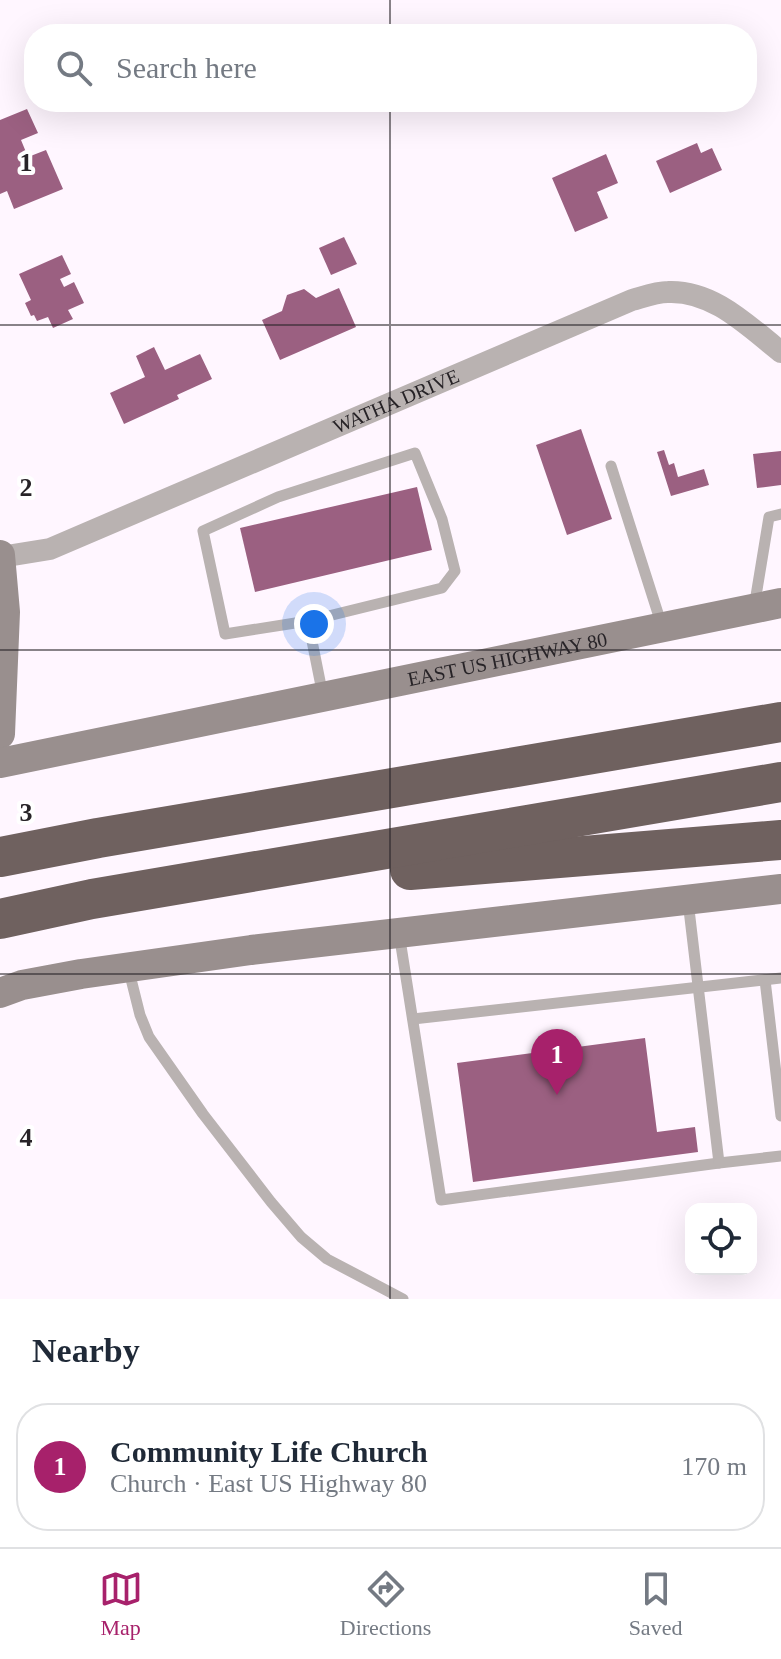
<!DOCTYPE html>
<html lang="en">
<head>
<meta charset="utf-8">
<style>
	:root { --surface:#fff; --page:#f6f6f7; --text:#1f2937; --muted:#747a83; --line:#e0e1e3; --accent:#a7216b }
	body { margin:0; font-family:Georgia,serif; background:var(--page); color:var(--text) }
	.controls { position:absolute; right:24px; bottom:24px; display:grid; overflow:hidden; border-radius:16px; box-shadow:0 8px 32px #0002 }
	.controls button { width:72px; height:72px; display:grid; place-items:center; padding:0; border:0; border-bottom:2px solid var(--line); background:var(--surface); color:var(--text); font:40px sans-serif }
	.you { position:absolute; left:314px; top:624px; width:28px; height:28px; margin:-20px; border:6px solid #fff; border-radius:50%; background:#1a73e8; box-shadow:0 0 0 12px #1a73e833 }
	.badge { display:grid; place-items:center; width:52px; height:52px; border-radius:50%; background:var(--accent); color:#fff; font-size:26px; font-weight:700 }
	.pin { position:absolute; translate:-50% -66px; filter:drop-shadow(0 2px 4px #0008) }
	.pin::after { content:''; position:absolute; top:42px; width:28px; height:24px; background:inherit; clip-path:polygon(0 0,100% 0,50% 100%) }
	.list { margin:0; padding:0; list-style:none }
	h2 { display:flex; justify-content:space-between; align-items:center; height:104px; margin:0; padding:0 32px; font-size:34px }
	h2 small { font-size:26px; font-weight:400; color:var(--muted) }
	.list li { display:grid; grid-template-columns:52px 1fr auto; gap:24px; align-items:center; box-sizing:border-box; height:128px; margin:0 16px 16px; padding:0 16px; border:2px solid var(--line); border-radius:32px }
	.list b { display:block; font-size:30px; white-space:nowrap }
	.list p { margin:0; font-size:26px; white-space:nowrap; color:var(--muted) }
	.list em { font-size:26px; font-style:normal; color:var(--muted) }
	.icon { flex:none; width:44px; height:44px; fill:none; stroke:currentColor; stroke-width:2; stroke-linecap:round; stroke-linejoin:round }
	.map { position:relative; flex:none; width:781px; height:1299px; overflow:hidden }
	.search { position:absolute; background:var(--surface); box-shadow:0 8px 32px #0002; left:24px; right:24px; top:24px; height:88px; display:flex; align-items:center; gap:20px; box-sizing:border-box; padding:0 28px; border-radius:32px; color:var(--muted); font-size:30px }
	.sheet { height:248px; background:var(--surface) }
	nav { display:flex; justify-content:space-around; align-items:center; box-sizing:border-box; height:112px; border-top:2px solid var(--line); background:var(--surface); font-size:22px; color:var(--muted) }
	nav a { display:grid; justify-items:center; gap:4px }
	nav .on { color:var(--accent) }
	.map>svg:first-child { display:block }
	.building { fill:#9b6081 }
	.lines { fill:none; stroke-linecap:round; stroke-linejoin:round }
	.lane { stroke:#b9b2b1; stroke-width:11 }
	.street { stroke:#b9b2b1; stroke-width:22 }
	.secondary { stroke:#998f8e; stroke-width:30 }
	.highway { stroke:#6f615f; stroke-width:40 }
	.grid { fill:none; stroke:#272327; stroke-width:2; stroke-opacity:0.55 }
	.labels { text-anchor:middle; stroke-width:8; stroke-linejoin:round; paint-order:stroke }
	.street-label { font-size:20px; fill:#272327; stroke:#fff }
	.grid-label { font-size:26px; text-anchor:middle; font-weight:bold; fill:#272327; stroke:#fff; stroke-width:8; stroke-linejoin:round; paint-order:stroke }
</style>
</head>
<body>
<div class="map">
<svg width="781" height="1299" viewBox="0 0 781 1299">
	<rect width="100%" height="100%" fill="#fff6ff"/>
	<g class="building">
		<path d="M 27,109 L 38,133 L 21,140 L 28,157 L 46,150 L 63,189 L 14,209 L 7,191 L 0,194 L 0,120 Z"/>
		<path d="M 697,143 L 701,153 L 712,148 L 722,170 L 670,193 L 656,161 Z"/>
		<path d="M 606,154 L 618,183 L 597,192 L 608,218 L 575,232 L 552,178 Z"/>
		<path d="M 344,237 L 357,264 L 331,275 L 319,248 Z"/>
		<path d="M 62,255 L 71,274 L 60,279 L 64,287 L 74,282 L 84,303 L 68,310 L 73,319 L 53,328 L 48,317 L 37,321 L 34,315 L 31,316 L 25,303 L 31,300 L 19,274 Z"/>
		<path d="M 339,288 L 356,327 L 280,360 L 262,320 L 282,311 L 287,295 L 304,289 L 316,298 Z"/>
		<path d="M 154,347 L 165,370 L 200,354 L 212,379 L 177,395 L 179,399 L 124,424 L 110,393 L 145,377 L 136,356 Z"/>
		<path d="M 581,429 L 612,519 L 567,535 L 536,445 Z"/>
		<path d="M 664,450 L 669,465 L 674,463 L 678,477 L 704,469 L 709,485 L 671,496 L 657,452 Z"/>
		<path d="M 781,451 L 781,485 L 757,488 L 753,454 Z"/>
		<path d="M 417,487 L 432,550 L 255,592 L 240,528 Z"/>
		<path d="M 645,1038 L 657,1132 L 695,1127 L 698,1152 L 473,1182 L 457,1063 Z"/>
	</g>
	<g class="lines">
		<g class="lane">
			<path d="M 415,453 L 442,519 L 455,571 L 442,588 L 308,621 L 225,634 L 203,531 L 278,497 Z"/>
			<path d="M 611,466 L 662,626"/>
			<path d="M 754,608 L 769,517 L 781,514"/>
			<path d="M 308,621 L 323,696"/>
			<path d="M 399,933 L 441,1200 L 719,1163 L 688,901"/>
			<path d="M 128,967 L 140,1015 L 149,1037 L 203,1114 L 271,1202 L 301,1237 L 327,1259 L 403,1299"/>
			<path d="M 765,980 L 781,1116"/>
			<path d="M 413,1019 L 781,978"/>
			<path d="M 719,1163 L 781,1156"/>
		</g>
		<path class="street" id="s1" d="M 1,557 L 50,549 L 632,300 C 643,297 656,292 668,292 C 713,290 748,326 781,352"/>
		<g class="secondary">
			<path d="M 0,555 L 5,612 L 0,734"/>
			<path id="s2" d="M 0,763 L 781,603"/>
			<path d="M 0,993 L 22,985 L 81,974 L 251,950 L 781,889"/>
		</g>
		<g class="highway">
			<path d="M 0,857 L 98,838 L 781,722"/>
			<path d="M 410,870 L 781,840"/>
			<path d="M 0,919 L 92,899 L 781,782"/>
		</g>
	</g>
	<path class="grid" d="M 390,0 L 390,34M 390,102 L 390,1299M 0,325 L 781,325M 0,650 L 781,650M 0,974 L 781,974"/>
	<g class="labels">
		<g class="street-label">
			<text dy="7" stroke="none"><textPath href="#s1" startOffset="426">WATHA DRIVE</textPath></text>
			<text dy="7" stroke="none"><textPath href="#s2" startOffset="518">EAST US HIGHWAY 80</textPath></text>
		</g>
	</g>
	<g class="grid-label">
		<text x="26" y="171">1</text>
		<text x="26" y="496">2</text>
		<text x="26" y="821">3</text>
		<text x="26" y="1146">4</text>
	</g>
</svg>
<div class="controls">
<button><svg class="icon" aria-label="locate" viewBox="0 0 24 24"><circle cx="12" cy="12" r="6"/><path d="M12 2v4M12 18v4M2 12h4M18 12h4"/></svg></button>
</div>
<div class="you"></div>
<div class="pin badge" style="left:557px;top:1095px">1</div>
<div class="search"><svg class="icon" aria-label="search" viewBox="0 0 24 24"><circle cx="10" cy="10" r="6"/><path d="M15 15l6 6"/></svg>Search here</div>
</div>
<section class="sheet">
<h2>Nearby<small></small></h2>
<ul class="list">
<li><span class="badge">1</span><div><b>Community Life Church</b><p>Church · East US Highway 80</p></div><em>170 m</em></li>
</ul>
</section>
<nav>
<a class="on"><svg class="icon" aria-label="map" viewBox="0 0 24 24"><path d="M3 6l6-2 6 2 6-2v14l-6 2-6-2-6 2zM9 4v14M15 6v14"/></svg>Map</a>
<a><svg class="icon" aria-label="directions" viewBox="0 0 24 24"><path d="M12 3l9 9-9 9-9-9zM9 14v-3h6M13 9l2 2-2 2"/></svg>Directions</a>
<a><svg class="icon" aria-label="saved" viewBox="0 0 24 24"><path d="M7 4h10v16l-5-4-5 4z"/></svg>Saved</a>
</nav>
</body>
</html>
